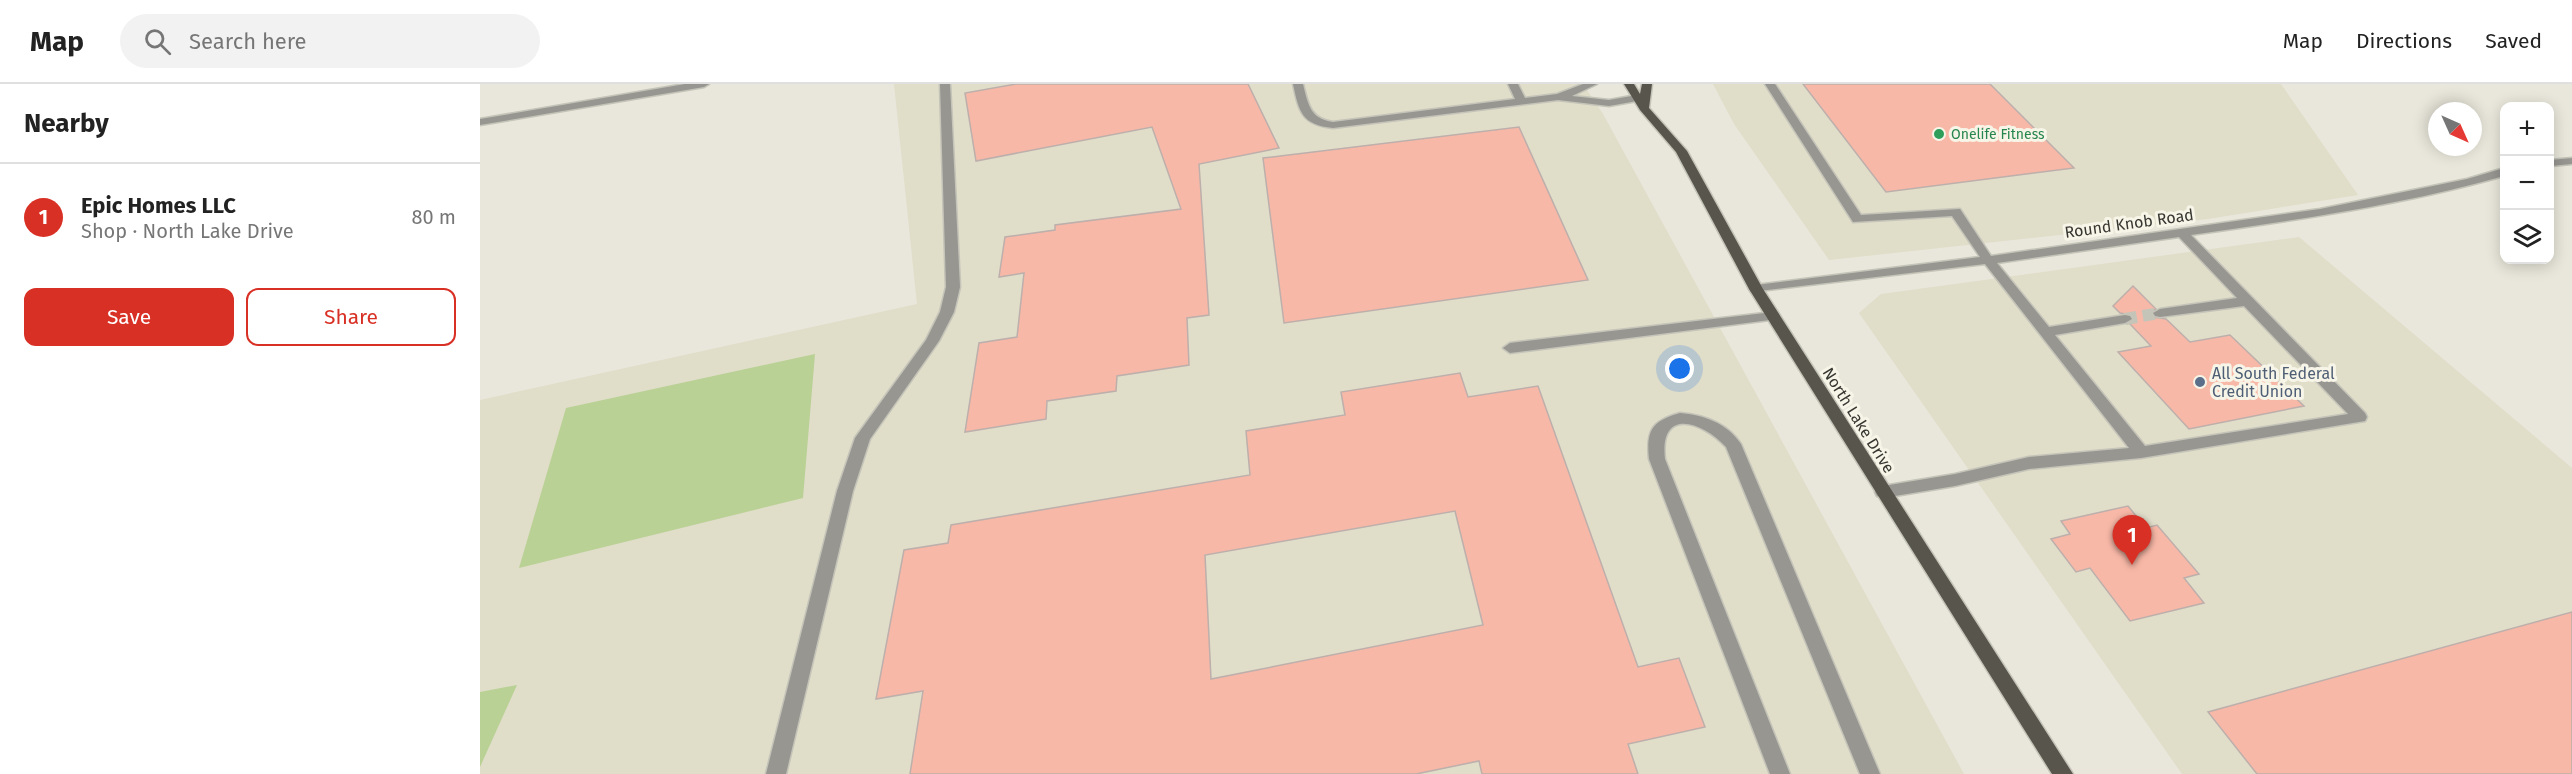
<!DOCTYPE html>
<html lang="en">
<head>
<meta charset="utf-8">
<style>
	:root { --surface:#fff; --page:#f2f2f2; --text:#222; --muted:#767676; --line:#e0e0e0; --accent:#d93025 }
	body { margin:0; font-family:"Fira Sans",sans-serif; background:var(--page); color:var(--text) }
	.controls { position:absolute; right:18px; top:18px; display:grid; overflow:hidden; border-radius:12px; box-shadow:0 3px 15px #0003 }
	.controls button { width:54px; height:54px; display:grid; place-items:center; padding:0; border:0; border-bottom:2px solid var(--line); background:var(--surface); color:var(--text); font:30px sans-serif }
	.compass { position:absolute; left:1948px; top:18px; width:54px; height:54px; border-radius:50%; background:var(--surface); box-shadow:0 3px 15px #0003; rotate:135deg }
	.you { position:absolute; left:1200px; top:285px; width:21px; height:21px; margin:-15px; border:4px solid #fff; border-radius:50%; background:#1a73e8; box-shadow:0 0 0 9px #1a73e833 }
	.badge { display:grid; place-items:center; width:39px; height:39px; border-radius:50%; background:var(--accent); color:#fff; font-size:20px; font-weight:700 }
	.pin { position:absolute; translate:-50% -50px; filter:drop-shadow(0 2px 3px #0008) }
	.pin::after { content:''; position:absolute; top:32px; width:21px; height:18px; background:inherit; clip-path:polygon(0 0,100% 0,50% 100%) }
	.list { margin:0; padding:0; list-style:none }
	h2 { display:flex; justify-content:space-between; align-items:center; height:78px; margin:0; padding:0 24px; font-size:26px }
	h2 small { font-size:20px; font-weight:400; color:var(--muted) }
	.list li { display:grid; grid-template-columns:39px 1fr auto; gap:18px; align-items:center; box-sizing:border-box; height:108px; padding:0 24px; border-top:2px solid var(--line) }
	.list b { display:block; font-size:22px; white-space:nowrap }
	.list p { margin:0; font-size:20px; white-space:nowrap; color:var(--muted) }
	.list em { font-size:20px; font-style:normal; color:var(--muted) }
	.actions { display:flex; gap:12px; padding:18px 24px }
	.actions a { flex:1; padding:14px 0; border:2px solid var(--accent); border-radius:12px; text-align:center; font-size:21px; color:var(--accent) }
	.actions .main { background:var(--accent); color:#fff }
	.icon { flex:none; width:33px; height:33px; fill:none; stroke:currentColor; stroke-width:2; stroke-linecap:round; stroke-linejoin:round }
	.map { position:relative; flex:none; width:2092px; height:690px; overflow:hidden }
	header { display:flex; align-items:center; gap:36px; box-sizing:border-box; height:84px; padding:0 30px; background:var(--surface); border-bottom:2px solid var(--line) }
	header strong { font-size:28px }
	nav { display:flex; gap:33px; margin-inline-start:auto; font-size:21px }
	.search { width:420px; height:54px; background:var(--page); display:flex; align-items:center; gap:15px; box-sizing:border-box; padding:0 21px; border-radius:33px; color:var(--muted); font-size:22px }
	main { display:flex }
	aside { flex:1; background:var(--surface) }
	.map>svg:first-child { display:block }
	.built { fill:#e0ddc9 }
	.green { fill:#b9d194 }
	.building { fill:#f8b8a7; stroke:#bdafab; stroke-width:1.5; fill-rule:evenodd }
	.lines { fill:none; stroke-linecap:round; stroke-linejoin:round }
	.minor-tunnel { stroke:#c5c4b9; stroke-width:12; stroke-dasharray:12 6; stroke-linecap:butt }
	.minor-casing { stroke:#c5c4b9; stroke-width:3 }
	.major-casing { stroke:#c5c4b9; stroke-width:3 }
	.minor { fill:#989691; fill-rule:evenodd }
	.major { fill:#58554c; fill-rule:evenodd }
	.leisure-dot { fill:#2e9e5b; stroke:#f7f5e8; stroke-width:2 }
	.service-dot { fill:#5c6f8a; stroke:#f7f5e8; stroke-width:2 }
	.labels { text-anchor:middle; stroke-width:6; stroke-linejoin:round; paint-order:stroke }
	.far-leisure-label { font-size:14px; fill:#27864d; stroke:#f7f5e8; text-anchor:start }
	.street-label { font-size:16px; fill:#373631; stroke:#f7f5e8 }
	.service-label { font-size:16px; fill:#4e5e75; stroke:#f7f5e8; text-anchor:start }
</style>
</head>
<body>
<header>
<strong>Map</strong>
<div class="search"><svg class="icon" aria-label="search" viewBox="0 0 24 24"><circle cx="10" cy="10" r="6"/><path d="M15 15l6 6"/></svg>Search here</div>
<nav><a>Map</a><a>Directions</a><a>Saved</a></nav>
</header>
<main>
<aside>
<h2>Nearby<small></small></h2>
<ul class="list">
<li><span class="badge">1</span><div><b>Epic Homes LLC</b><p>Shop · North Lake Drive</p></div><em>80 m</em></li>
</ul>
<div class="actions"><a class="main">Save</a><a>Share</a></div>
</aside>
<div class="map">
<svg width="2092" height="690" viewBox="0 0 2092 690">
	<rect width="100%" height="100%" fill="#e9e7db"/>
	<g class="built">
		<path d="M 414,0 L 1103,0 L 1123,30 L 1484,690 L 0,690 L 0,316 L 437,220 Z"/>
		<path d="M 1233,0 L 1801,0 L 1878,111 L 1728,135 L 1349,176 L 1254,40 Z"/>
		<path d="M 1819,153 L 2092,384 L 2092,690 L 1702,690 L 1379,229 L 1401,210 Z"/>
	</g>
	<g class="green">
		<path d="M 335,270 L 323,414 L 39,484 L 86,324 Z"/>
		<path d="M 37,601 L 0,683 L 0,608 Z"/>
	</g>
	<g class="building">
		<path d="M 536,0 L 768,0 L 799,64 L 719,80 L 729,231 L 707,234 L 709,281 L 637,292 L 636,307 L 567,317 L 566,335 L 485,348 L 499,259 L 537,253 L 544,189 L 519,193 L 525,153 L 575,146 L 575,141 L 701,125 L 672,43 L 496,77 L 485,9 Z"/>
		<path d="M 1323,0 L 1510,0 L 1594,84 L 1406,108 Z"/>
		<path d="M 1039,43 L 1108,196 L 804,239 L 783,74 Z"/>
		<path d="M 1653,202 L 1676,225 L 1671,228 L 1673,233 L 1686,235 L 1710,258 L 1750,251 L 1824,322 L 1709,345 L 1638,268 L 1671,262 L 1649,239 L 1654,236 L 1652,231 L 1640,229 L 1633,222 Z"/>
		<path d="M 980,289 L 988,313 L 1058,302 L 1158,583 L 1199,574 L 1225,643 L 1148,660 L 1158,690 L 1002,690 L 999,677 L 936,690 L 430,690 L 443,607 L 396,615 L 424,466 L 468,459 L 471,441 L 770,391 L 766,347 L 865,331 L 861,308 ZM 975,427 L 1003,541 L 731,595 L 725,471 Z"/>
		<path d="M 1648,422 L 1666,444 L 1677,441 L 1719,490 L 1704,494 L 1724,519 L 1650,537 L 1610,484 L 1596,488 L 1571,455 L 1590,450 L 1581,437 Z"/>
		<path d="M 2092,528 L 2092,690 L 1777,690 L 1728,628 Z"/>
	</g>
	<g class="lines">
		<path class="minor-tunnel" d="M 1645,235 L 1680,229"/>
		<defs>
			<g id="minor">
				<path d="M 205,0 L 229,0 L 224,3 L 0,41 L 0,35 Z"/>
				<path d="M 460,0 L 470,0 L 480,203 L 474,228 L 459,257 L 390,355 L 373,407 L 306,690 L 286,690 L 357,407 L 375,354 L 446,256 L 460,228 L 466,203 Z"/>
				<path d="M 813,0 L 823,0 C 828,20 830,35 853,38 L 1035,15 L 1028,0 L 1038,0 L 1045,14 L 1077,10 L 1103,0 L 1117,0 L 1092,12 L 1129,16 L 1157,11 L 1162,14 L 1157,17 L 1129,22 L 1078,16 L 853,44 C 822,41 819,28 813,0 Z"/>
				<path d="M 1285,0 L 1295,0 L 1381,131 L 1480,125 L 1511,172 L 1840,125 L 1987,95 L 2024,84 L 2024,92 C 1922,121 1816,136 1711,151 L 1885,329 L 1887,333 L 1885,337 L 1661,374 L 1549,385 L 1475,402 L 1403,414 L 1397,412 L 1395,408 L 1397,404 L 1403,402 L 1475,390 L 1549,373 L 1649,364 L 1505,180 L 1271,208 L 1269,205 L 1276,201 L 1500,173 L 1472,132 L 1373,138 ZM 1699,153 L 1757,214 L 1680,225 L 1673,229 L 1675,232 L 1680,233 L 1764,222 L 1868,330 L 1665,362 L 1575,251 L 1645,239 L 1652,235 L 1650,232 L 1645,231 L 1569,243 L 1517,179 Z"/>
				<path d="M 2092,74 L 2092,80 L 2070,82 L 2070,76 Z"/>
				<path d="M 1293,228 L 1298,229 L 1300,232 L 1298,235 L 1030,269 L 1023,264 L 1030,259 Z"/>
				<path d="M 1200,329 C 1224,331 1247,339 1261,360 L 1400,690 L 1380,690 L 1246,363 C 1222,337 1179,323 1185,375 L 1310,690 L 1290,690 L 1169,375 C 1166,346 1172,337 1200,329 Z"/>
			</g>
			<path id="major" d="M 1144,0 L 1154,0 L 1160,10 L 1162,0 L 1172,0 L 1169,24 L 1207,67 L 1283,205 L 1593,690 L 1572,690 L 1269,205 L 1196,68 L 1160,26 Z"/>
		</defs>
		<use href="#minor" class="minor-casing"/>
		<use href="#major" class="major-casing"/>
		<use href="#minor" class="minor"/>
		<use href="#major" class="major"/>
	</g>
	<circle class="leisure-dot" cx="1459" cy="50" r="6"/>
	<circle class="service-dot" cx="1720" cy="298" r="6"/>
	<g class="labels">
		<g class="far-leisure-label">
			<text x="1471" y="55">Onelife Fitness</text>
		</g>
		<g class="street-label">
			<text transform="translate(1649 139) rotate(-8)" y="6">Round Knob Road</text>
			<text transform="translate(1379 336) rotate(58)" y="6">North Lake Drive</text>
		</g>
		<g class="service-label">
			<text x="1732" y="295">All South Federal<tspan x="1732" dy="18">Credit Union</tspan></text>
		</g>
	</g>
</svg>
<div class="controls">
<button>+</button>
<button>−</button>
<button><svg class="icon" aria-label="layers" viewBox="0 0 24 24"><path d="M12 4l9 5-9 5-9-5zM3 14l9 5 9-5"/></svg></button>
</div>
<svg class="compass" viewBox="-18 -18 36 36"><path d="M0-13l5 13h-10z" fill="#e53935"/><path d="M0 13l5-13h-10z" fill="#767676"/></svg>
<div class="you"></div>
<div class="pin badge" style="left:1652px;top:481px">1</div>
</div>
</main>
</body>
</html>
